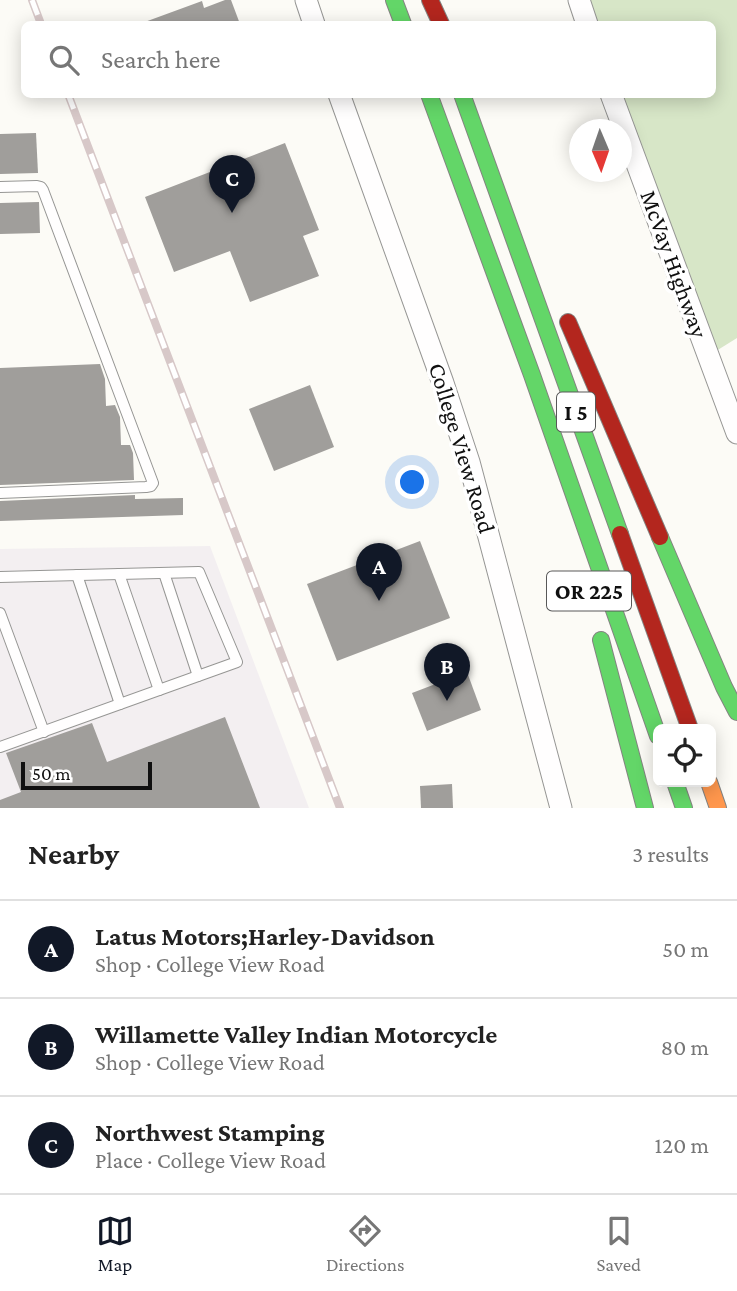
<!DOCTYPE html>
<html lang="en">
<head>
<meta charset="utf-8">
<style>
	:root { --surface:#fff; --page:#f6f6f6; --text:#222; --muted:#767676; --line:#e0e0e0; --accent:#111827 }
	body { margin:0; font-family:"Crimson Pro",serif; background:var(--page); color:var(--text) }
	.controls { position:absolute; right:21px; bottom:21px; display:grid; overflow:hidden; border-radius:10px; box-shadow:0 4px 18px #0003 }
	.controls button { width:63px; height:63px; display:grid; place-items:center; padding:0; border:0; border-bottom:2px solid var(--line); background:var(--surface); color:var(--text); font:35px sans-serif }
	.compass { position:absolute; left:569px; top:119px; width:63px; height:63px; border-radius:50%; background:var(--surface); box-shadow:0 4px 18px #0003; rotate:178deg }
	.scale { position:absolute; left:21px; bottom:18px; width:131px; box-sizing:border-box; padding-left:7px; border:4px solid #101010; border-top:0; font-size:19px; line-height:24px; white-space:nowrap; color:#101010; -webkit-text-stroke:5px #fff; paint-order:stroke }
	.you { position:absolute; left:413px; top:483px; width:24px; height:24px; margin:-18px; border:5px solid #fff; border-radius:50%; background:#1a73e8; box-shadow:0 0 0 10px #1a73e833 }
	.badge { display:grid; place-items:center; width:46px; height:46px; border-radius:50%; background:var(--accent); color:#fff; font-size:23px; font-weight:700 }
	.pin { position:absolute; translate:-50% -58px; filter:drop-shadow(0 2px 4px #0008) }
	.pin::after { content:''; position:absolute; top:37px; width:24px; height:21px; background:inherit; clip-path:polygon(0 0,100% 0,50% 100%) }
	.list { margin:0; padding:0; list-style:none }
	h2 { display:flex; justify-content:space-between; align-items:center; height:91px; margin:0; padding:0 28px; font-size:30px }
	h2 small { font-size:23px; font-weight:400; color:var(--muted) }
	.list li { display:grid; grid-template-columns:46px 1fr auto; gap:21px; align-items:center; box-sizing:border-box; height:98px; padding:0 28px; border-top:2px solid var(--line) }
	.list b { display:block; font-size:26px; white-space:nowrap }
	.list p { margin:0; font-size:23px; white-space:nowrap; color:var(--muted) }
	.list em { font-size:23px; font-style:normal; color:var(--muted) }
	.icon { flex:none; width:38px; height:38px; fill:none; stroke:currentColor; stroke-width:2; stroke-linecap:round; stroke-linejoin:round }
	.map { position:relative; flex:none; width:737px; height:808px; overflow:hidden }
	.search { position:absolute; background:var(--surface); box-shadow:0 4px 18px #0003; left:21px; right:21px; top:21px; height:77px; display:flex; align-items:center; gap:18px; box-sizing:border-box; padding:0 24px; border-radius:10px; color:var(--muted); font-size:26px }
	.sheet { height:385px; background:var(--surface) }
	nav { display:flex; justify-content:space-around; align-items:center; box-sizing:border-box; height:98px; border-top:2px solid var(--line); background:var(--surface); font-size:19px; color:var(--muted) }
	nav a { display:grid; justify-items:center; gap:4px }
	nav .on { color:var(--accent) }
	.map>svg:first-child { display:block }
	.industrial { fill:#f3eff1 }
	.forest { fill:#d7e6c7 }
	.building { fill:#a09e9b }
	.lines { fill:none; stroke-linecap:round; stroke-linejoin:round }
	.lane-casing { stroke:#969694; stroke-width:12 }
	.street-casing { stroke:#969694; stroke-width:23 }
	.fast-casing { stroke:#848381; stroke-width:18 }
	.slow-casing { stroke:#848381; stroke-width:18 }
	.jam-casing { stroke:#848381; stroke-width:18 }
	.lane { stroke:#fffefe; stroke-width:10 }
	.street { stroke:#fffefe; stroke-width:21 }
	.fast { stroke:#63d668; stroke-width:16 }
	.slow { stroke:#ff974d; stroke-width:16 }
	.jam { stroke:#b3261e; stroke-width:16 }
	.rail-casing { stroke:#d7c8c8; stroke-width:8 }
	.rail { stroke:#fff; stroke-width:5; stroke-dasharray:16; stroke-linecap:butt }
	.labels { text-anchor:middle; stroke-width:7; stroke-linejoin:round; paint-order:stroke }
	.shield { fill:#fff; stroke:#585858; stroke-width:2 }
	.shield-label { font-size:23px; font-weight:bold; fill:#101010 }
	.street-label { font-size:24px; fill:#101010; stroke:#fff }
</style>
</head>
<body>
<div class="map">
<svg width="737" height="808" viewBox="0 0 737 808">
	<rect width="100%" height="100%" fill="#fcfbf6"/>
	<path class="industrial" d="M 210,546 L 309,808 L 0,808 L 0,549 Z"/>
	<path class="forest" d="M 583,0 L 737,0 L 737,338 L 708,356 L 611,95 L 712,94 L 712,24 L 590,24 Z"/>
	<g class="building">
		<path d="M 225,0 L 231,0 L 240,24 L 142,24 L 142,23 L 202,1 L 204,8 Z"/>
		<path d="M 36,133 L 38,173 L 0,174 L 0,134 Z"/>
		<path d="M 285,143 L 319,230 L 303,236 L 319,276 L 250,302 L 230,251 L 174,272 L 145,197 Z"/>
		<path d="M 39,202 L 40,233 L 0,234 L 0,203 Z"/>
		<path d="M 100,364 L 105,379 L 106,406 L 115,405 L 120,417 L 121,445 L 130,445 L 133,453 L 134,480 L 0,485 L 0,368 Z"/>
		<path d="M 310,385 L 334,447 L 274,471 L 249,409 Z"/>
		<path d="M 135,495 L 135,499 L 183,498 L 183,515 L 0,521 L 0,501 Z"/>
		<path d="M 420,541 L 450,618 L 337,661 L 307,584 Z"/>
		<path d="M 467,672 L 481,710 L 427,731 L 412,693 Z"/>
		<path d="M 225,717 L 260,808 L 0,808 L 0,800 L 21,792 L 6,753 L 92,723 L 107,762 Z"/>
		<path d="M 452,784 L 453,808 L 421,808 L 420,786 Z"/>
	</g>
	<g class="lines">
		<defs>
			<g id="lane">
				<path d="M 0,187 L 37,186 L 41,187 L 43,190 L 153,483 L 151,486 L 146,487 L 0,493"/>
				<path d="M 164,573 L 198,676"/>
				<path d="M 119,574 L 159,690"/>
				<path d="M 77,575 L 120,704"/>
				<path d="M 0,577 L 199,572 L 237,662 L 0,747"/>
				<path d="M 0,613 L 44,732"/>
			</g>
			<g id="street">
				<path d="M 306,0 L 314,24"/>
				<path d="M 579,0 L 587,24"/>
				<path d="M 339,94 L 443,383 L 469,462 L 561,808"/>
				<path d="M 611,94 L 737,433"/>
			</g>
			<g id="fast">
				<path d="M 394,0 L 403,24"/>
				<path d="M 429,94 L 532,375 L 658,736"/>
				<path d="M 462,94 L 620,534"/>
				<path d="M 660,537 L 724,687 L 737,712"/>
				<path d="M 601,640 L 645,808"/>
				<path d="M 675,782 L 684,808"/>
			</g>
			<path id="slow" d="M 709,782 L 718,808"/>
			<g id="jam">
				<path d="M 430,0 L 441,24"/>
				<path d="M 568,322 L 660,537"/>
				<path d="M 620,534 L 690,729"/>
			</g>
		</defs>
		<use href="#lane" class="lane-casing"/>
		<use href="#street" class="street-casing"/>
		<use href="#fast" class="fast-casing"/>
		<use href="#slow" class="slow-casing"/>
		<use href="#jam" class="jam-casing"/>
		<use href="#lane" class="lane"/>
		<use href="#street" class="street"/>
		<use href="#fast" class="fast"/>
		<use href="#slow" class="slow"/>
		<use href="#jam" class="jam"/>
		<defs>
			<g id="rail">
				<path d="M 32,0 L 41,24"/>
				<path d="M 68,94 L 340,808"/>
			</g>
		</defs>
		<use href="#rail" class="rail-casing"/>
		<use href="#rail" class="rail"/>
	</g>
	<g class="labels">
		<g class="shield">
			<rect x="557" y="392.5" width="38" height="39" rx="5"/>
			<rect x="547" y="571.5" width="84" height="39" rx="5"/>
		</g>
		<g class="shield-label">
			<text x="576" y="420">I 5</text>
			<text x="589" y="599">OR 225</text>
		</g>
		<g class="street-label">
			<text transform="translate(674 264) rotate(70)" y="8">McVay Highway</text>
			<text transform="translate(462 448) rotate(73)" y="8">College View Road</text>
		</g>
	</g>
</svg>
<div class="controls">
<button><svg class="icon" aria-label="locate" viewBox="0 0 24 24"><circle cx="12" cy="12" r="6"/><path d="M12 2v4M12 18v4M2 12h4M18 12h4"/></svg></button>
</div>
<svg class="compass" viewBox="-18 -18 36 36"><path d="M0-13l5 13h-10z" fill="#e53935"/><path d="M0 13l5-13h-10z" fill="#767676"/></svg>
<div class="scale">50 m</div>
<div class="you"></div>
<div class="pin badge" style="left:379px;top:601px">A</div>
<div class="pin badge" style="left:447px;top:701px">B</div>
<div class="pin badge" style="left:232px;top:213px">C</div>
<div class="search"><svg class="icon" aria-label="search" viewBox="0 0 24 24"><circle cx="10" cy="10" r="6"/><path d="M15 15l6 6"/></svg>Search here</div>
</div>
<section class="sheet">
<h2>Nearby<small>3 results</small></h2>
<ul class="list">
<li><span class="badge">A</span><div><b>Latus Motors;Harley-Davidson</b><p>Shop · College View Road</p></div><em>50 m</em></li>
<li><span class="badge">B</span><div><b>Willamette Valley Indian Motorcycle</b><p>Shop · College View Road</p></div><em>80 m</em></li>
<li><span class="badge">C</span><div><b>Northwest Stamping</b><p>Place · College View Road</p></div><em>120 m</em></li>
</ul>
</section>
<nav>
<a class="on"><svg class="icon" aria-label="map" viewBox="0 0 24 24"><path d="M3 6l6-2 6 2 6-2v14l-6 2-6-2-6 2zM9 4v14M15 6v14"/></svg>Map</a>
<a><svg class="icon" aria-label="directions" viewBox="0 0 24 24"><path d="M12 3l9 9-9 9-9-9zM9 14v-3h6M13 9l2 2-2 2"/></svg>Directions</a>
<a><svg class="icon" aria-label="saved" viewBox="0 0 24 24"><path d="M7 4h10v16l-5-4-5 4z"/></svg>Saved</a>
</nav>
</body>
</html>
